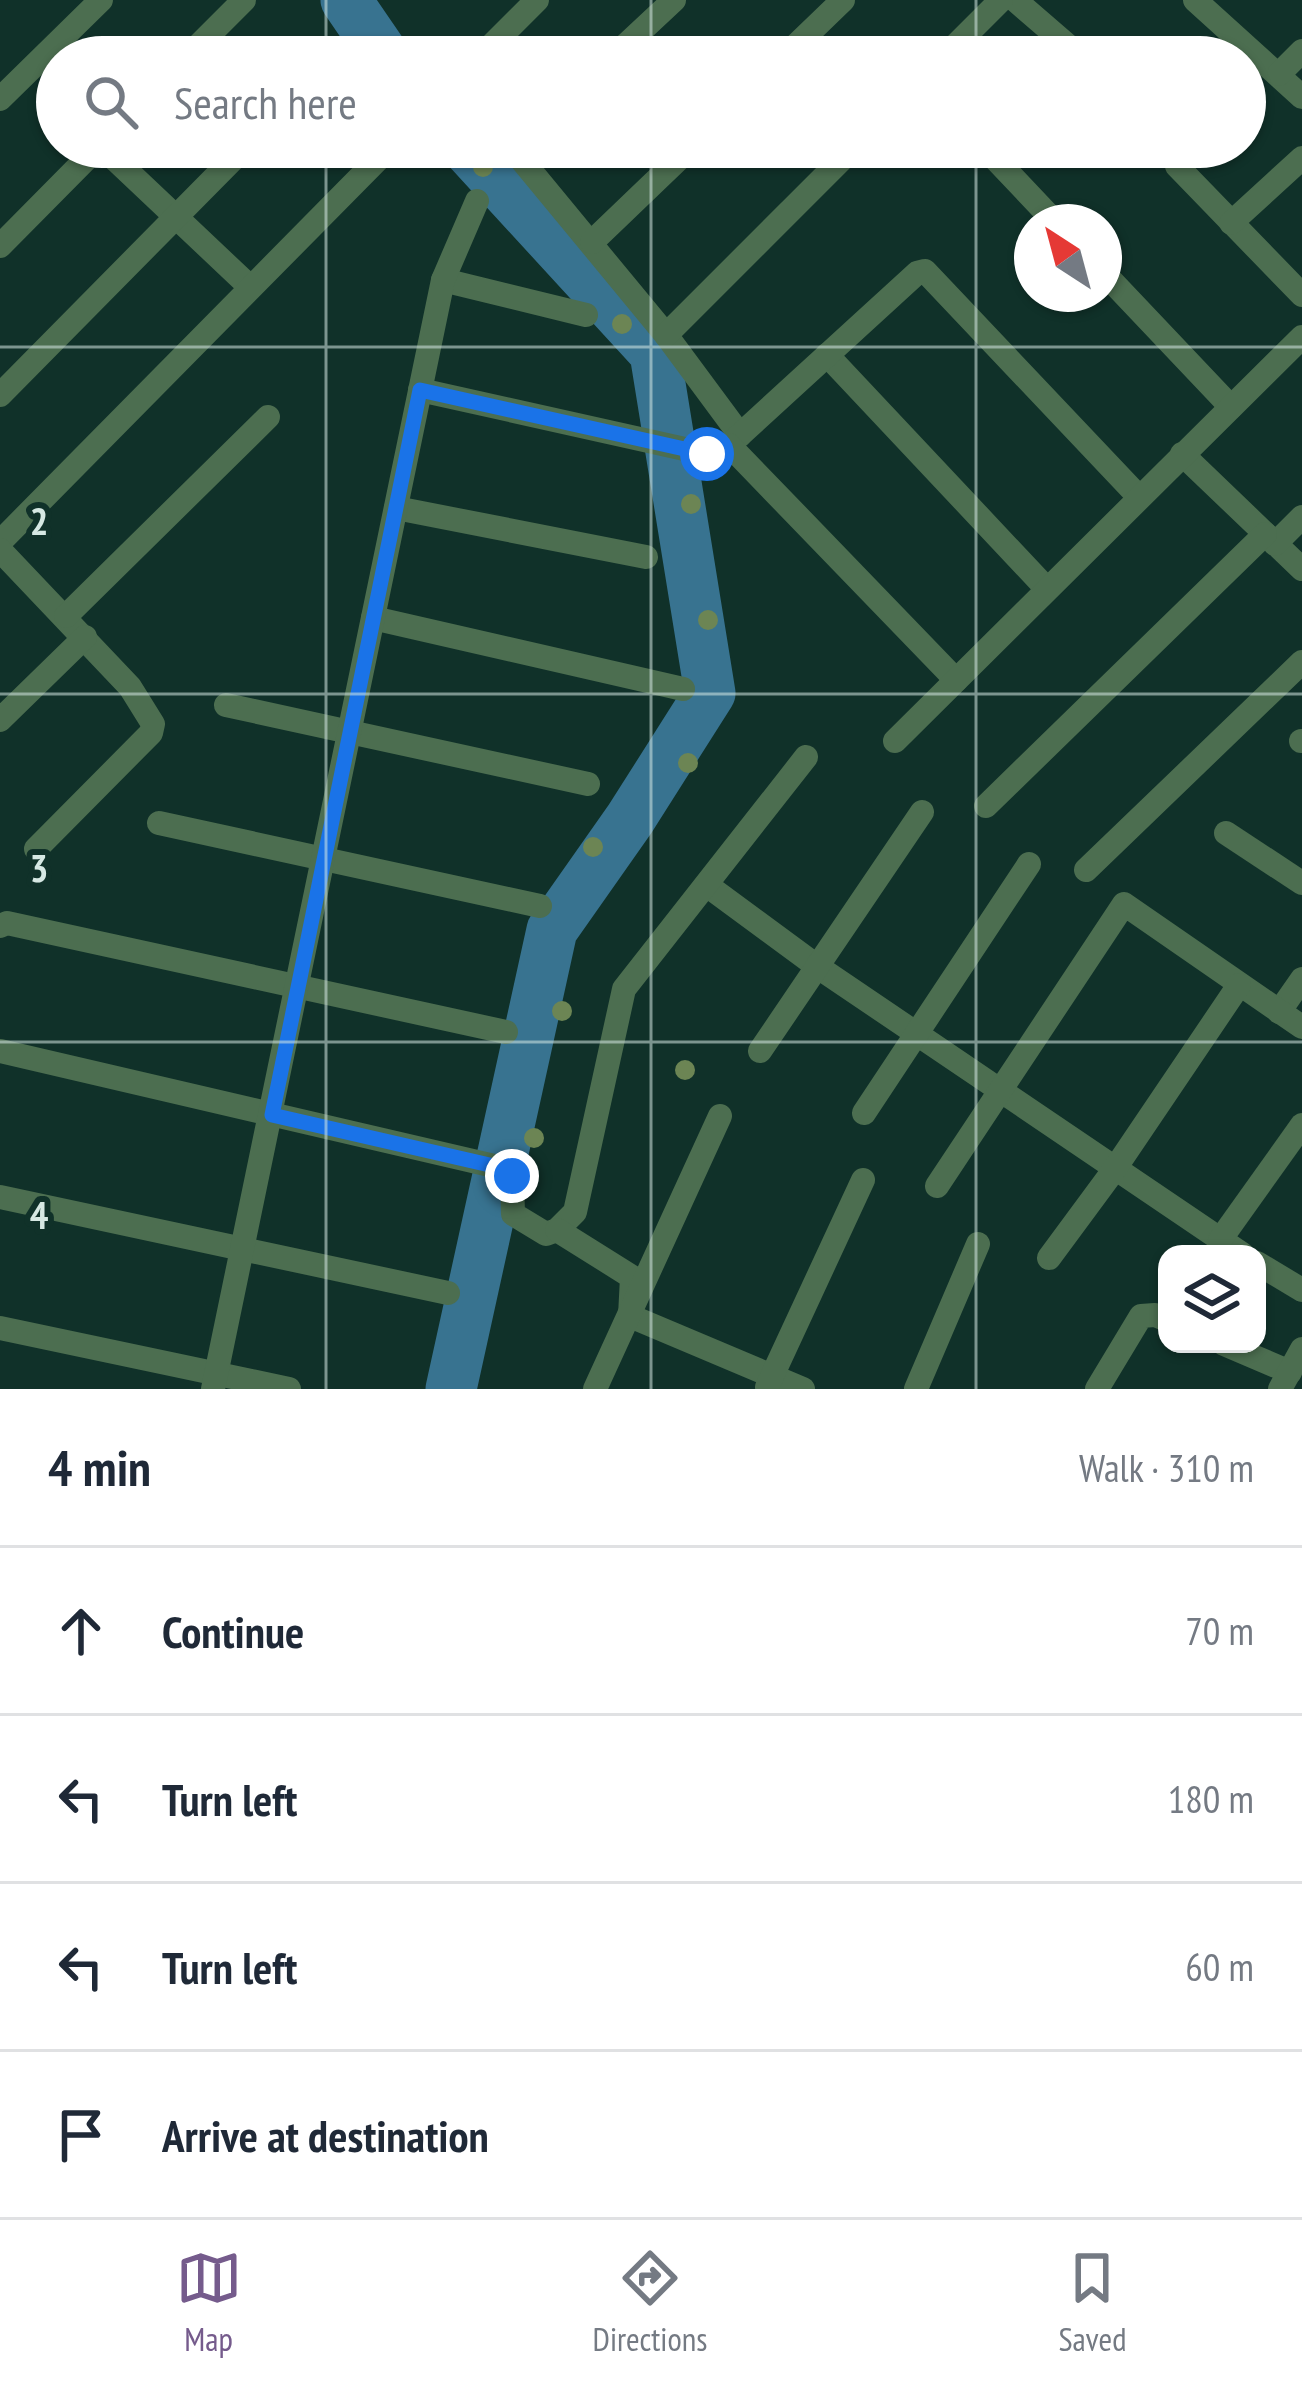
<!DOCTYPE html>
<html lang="en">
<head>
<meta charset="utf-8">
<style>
	:root { --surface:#fff; --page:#f2f2f3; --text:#1f2937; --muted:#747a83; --line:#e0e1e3; --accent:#755b8c }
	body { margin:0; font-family:"PT Sans Narrow",sans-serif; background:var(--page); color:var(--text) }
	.controls { position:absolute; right:36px; bottom:36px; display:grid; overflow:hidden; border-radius:24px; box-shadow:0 3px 9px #0004 }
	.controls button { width:108px; height:108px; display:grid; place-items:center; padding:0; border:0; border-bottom:3px solid var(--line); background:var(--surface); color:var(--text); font:60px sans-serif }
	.compass { position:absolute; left:1014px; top:204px; width:108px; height:108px; border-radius:50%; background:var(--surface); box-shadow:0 3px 9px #0004; rotate:324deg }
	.stop { position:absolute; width:36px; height:36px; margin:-27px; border:9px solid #1a73e8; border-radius:50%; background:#fff }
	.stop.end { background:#1a73e8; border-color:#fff; box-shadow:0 3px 12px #0008 }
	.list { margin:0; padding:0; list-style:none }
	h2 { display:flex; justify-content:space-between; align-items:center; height:156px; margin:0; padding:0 48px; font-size:51px }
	h2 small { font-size:39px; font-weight:400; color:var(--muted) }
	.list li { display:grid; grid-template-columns:78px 1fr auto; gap:36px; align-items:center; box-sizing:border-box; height:168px; padding:0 48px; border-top:3px solid var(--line) }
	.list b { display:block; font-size:45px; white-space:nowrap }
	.list em { font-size:39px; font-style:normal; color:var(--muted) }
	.icon { flex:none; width:66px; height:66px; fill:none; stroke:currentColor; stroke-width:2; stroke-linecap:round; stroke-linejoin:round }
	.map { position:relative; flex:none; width:1302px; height:1389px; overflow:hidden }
	.search { position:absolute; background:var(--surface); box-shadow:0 3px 9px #0004; left:36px; right:36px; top:36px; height:132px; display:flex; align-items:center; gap:30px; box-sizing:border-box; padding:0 42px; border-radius:66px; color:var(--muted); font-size:45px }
	.sheet { height:828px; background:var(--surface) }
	nav { display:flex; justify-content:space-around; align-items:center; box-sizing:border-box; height:168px; border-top:3px solid var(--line); background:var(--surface); font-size:33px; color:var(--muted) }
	nav a { display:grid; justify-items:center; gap:6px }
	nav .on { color:var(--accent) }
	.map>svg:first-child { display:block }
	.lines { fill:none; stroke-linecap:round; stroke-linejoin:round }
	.river { stroke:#387390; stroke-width:51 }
	.minor { stroke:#4c6e50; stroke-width:24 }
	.tree { fill:#6c8554 }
	.route { stroke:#1a73e8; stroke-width:15 }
	.grid { fill:none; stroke:#d6e8e3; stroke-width:3; stroke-opacity:0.55 }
	.grid-label { font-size:39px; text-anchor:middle; font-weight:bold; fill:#d6e8e3; stroke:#103129; stroke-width:12; stroke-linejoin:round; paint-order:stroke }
</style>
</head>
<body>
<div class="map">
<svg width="1302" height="1389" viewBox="0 0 1302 1389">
	<rect width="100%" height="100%" fill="#103129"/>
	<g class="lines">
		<g class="river">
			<path d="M 346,0 L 385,57"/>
			<path d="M 451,1389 L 552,930 L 630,819 L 710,693 L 655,353 L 466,147"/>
		</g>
		<g class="minor">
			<path d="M 1015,0 L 1081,57"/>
			<path d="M 1195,0 L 1302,97"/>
			<path d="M 187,57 L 244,0"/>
			<path d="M 335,57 L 340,52"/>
			<path d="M 480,57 L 537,0"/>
			<path d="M 613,57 L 674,0"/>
			<path d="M 784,57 L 843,0"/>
			<path d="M 944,57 L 1001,0"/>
			<path d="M 1279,74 L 1302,51"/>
			<path d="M 0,99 L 101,0"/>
			<path d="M 102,147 L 249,286"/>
			<path d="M 518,147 L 520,158 L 666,335 L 740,435"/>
			<path d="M 984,147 L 1055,222"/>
			<path d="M 1177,166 L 1302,295"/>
			<path d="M 1231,223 L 1302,158"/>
			<path d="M 592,242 L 691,147"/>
			<path d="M 0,246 L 98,147"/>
			<path d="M 1104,273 L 1231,407"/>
			<path d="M 443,280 L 586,315"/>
			<path d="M 666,335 L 854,147"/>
			<path d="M 827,355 L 1047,589"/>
			<path d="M 420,390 L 707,454 L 729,445 L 917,273 L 925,271 L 1139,497"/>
			<path d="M 0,395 L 245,147"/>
			<path d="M 729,445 L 956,680"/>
			<path d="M 1182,454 L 1302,569"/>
			<path d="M 396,508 L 646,557"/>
			<path d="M 0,542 L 390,147"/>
			<path d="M 1275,544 L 1302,517"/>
			<path d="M 0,550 L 130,687 L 153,724 L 151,733 L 36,849"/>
			<path d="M 66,616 L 268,417"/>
			<path d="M 373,618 L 683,689"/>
			<path d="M 226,705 L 588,784"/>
			<path d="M 0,720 L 85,637"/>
			<path d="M 895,741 L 1302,337"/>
			<path d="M 1301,741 L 1302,741"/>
			<path d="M 986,806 L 1265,534"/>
			<path d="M 159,823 L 540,906"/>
			<path d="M 1226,833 L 1302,883"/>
			<path d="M 1086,870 L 1302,662"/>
			<path d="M 708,886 L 818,967 L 1242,1254"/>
			<path d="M 0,926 L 7,923 L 506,1032"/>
			<path d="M 1279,1012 L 1302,979"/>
			<path d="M 0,1051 L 507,1169 L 512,1176 L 513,1214 L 546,1234 L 557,1230 L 575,1212 L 624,989 L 806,757"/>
			<path d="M 760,1051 L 922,812"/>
			<path d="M 864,1113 L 1029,864"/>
			<path d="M 937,1186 L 1124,904 L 1302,1027"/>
			<path d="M 0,1197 L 448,1293"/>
			<path d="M 557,1230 L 632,1277 L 630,1316 L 803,1389"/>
			<path d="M 1220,1240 L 1302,1125"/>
			<path d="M 1049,1258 L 1114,1170 L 1239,985"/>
			<path d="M 1257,1263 L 1302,1290"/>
			<path d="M 0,1328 L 289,1389"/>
			<path d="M 1224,1344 L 1290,1372"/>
			<path d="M 767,1387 L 863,1180"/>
			<path d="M 213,1389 L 443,280 L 477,201"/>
			<path d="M 595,1389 L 720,1116"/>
			<path d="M 916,1389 L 978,1244"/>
			<path d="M 1097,1389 L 1141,1316 L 1155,1315 L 1167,1320"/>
			<path d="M 1280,1389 L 1302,1349"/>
		</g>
	</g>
	<g class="tree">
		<circle cx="483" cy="167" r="10"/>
		<circle cx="622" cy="324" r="10"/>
		<circle cx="691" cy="504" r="10"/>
		<circle cx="708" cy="620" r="10"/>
		<circle cx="688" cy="763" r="10"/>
		<circle cx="593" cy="847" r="10"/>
		<circle cx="562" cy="1011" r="10"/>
		<circle cx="685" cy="1070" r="10"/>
		<circle cx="534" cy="1138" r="10"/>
	</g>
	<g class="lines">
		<path class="route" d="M 512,1176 L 507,1169 L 272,1115 L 420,390 L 707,454"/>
	</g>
	<path class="grid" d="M 326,0 L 326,57M 651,0 L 651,57M 976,0 L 976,57M 326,147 L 326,1389M 651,147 L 651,1389M 976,147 L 976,1389M 0,347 L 1302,347M 0,694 L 1302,694M 0,1042 L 1302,1042"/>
	<g class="grid-label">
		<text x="39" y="535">2</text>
		<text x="39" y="882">3</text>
		<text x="39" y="1229">4</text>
	</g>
</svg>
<div class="controls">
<button><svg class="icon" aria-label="layers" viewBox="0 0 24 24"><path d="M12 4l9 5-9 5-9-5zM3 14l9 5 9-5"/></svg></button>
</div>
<svg class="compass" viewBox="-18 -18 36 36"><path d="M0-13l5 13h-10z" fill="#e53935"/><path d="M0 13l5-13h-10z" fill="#747a83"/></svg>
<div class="stop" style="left:707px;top:454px"></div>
<div class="stop end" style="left:512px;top:1176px"></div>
<div class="search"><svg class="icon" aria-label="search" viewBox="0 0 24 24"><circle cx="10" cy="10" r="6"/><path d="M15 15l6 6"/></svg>Search here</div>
</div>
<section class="sheet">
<h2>4 min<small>Walk · 310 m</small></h2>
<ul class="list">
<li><svg class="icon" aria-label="ahead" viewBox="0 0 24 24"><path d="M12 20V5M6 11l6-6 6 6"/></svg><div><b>Continue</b></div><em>70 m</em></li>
<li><svg class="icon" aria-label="left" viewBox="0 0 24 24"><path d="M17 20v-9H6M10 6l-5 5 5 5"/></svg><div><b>Turn left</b></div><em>180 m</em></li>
<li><svg class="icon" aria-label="left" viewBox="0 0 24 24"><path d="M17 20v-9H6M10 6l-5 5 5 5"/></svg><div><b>Turn left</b></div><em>60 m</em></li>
<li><svg class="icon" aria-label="arrive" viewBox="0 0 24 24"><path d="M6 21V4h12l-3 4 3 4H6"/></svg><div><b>Arrive at destination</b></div></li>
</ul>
</section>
<nav>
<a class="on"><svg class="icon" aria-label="map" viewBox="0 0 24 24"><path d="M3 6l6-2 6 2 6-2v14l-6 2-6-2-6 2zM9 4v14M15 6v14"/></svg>Map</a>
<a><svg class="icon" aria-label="directions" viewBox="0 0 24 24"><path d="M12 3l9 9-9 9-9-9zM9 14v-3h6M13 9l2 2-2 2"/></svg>Directions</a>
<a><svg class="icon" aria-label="saved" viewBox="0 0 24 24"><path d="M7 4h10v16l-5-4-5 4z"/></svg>Saved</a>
</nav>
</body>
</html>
